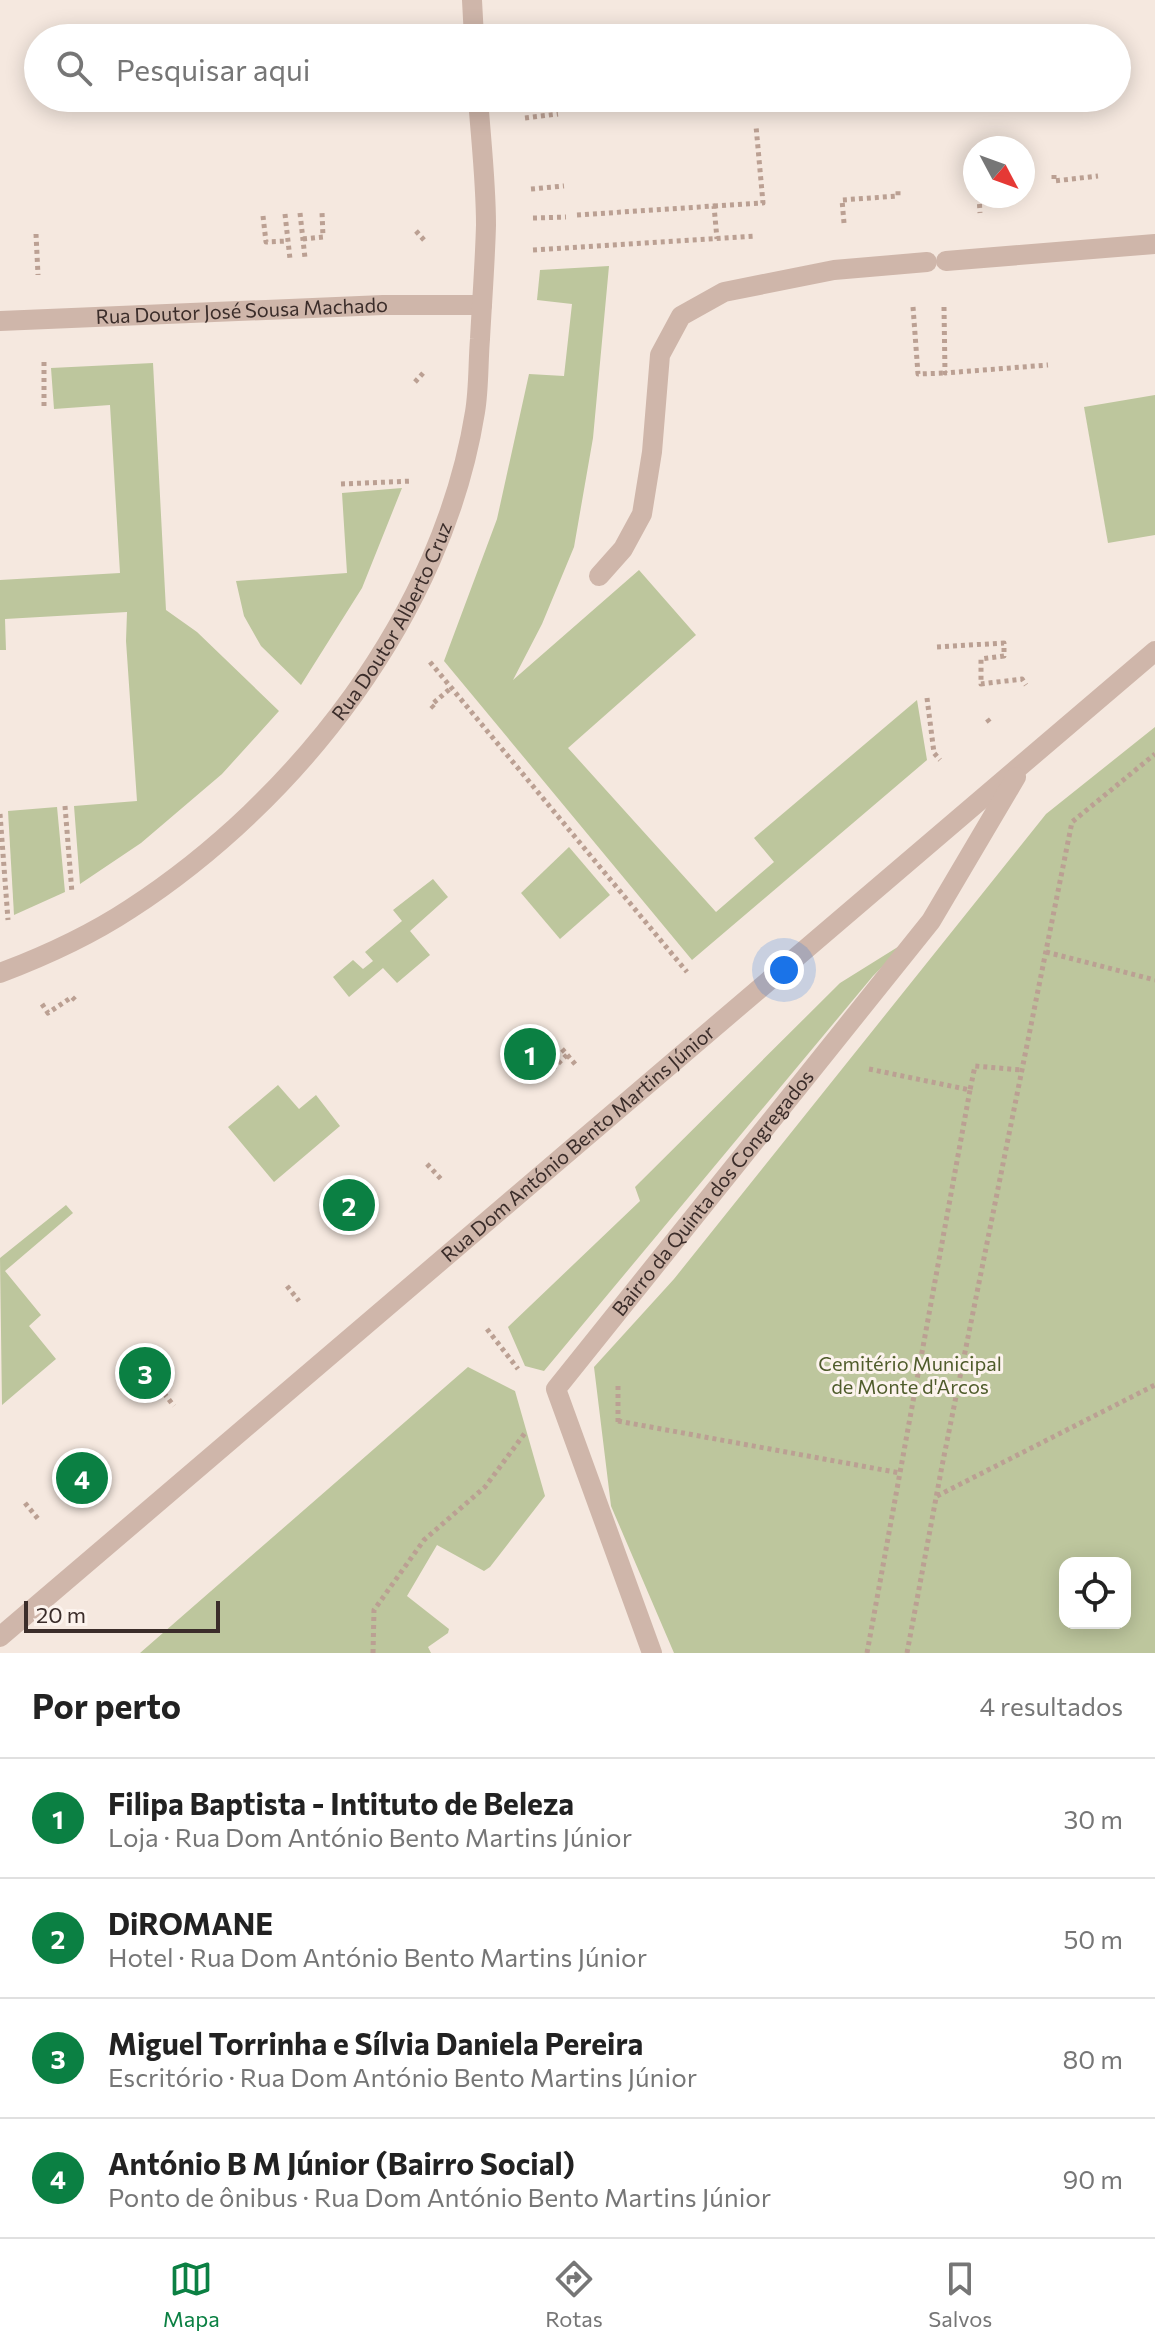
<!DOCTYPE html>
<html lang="pt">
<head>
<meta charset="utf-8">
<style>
	:root { --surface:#fff; --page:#f2f2f2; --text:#222; --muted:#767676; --line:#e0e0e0; --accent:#0b8043 }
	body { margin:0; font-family:Commissioner,sans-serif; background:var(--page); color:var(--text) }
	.controls { position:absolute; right:24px; bottom:24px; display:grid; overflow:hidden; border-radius:16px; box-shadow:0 4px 20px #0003 }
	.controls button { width:72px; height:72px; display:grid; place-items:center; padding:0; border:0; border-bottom:2px solid var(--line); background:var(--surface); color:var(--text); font:40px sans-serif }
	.compass { position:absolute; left:963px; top:136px; width:72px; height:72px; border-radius:50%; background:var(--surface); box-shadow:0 4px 20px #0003; rotate:131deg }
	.scale { position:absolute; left:24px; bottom:20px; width:196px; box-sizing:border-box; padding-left:8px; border:4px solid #3b2d2a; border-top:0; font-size:22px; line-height:28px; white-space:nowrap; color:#3b2d2a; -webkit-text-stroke:6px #fcf3ed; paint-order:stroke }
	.you { position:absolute; left:784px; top:970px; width:28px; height:28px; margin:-20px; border:6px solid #fff; border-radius:50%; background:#1a73e8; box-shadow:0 0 0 12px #1a73e833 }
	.badge { display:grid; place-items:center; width:52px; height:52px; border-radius:50%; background:var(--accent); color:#fff; font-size:26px; font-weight:700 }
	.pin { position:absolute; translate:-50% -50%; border:4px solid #fff; box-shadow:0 2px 8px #0006 }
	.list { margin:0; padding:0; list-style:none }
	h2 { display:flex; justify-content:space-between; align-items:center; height:104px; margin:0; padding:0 32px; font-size:34px }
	h2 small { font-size:26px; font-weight:400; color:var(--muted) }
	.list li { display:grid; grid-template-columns:52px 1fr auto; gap:24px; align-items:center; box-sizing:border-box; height:120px; padding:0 32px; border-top:2px solid var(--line) }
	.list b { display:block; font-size:30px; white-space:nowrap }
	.list p { margin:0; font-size:26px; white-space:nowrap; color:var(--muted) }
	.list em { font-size:26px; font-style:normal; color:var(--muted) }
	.icon { flex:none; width:44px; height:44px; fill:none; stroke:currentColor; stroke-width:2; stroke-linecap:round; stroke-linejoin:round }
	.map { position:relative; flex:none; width:1155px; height:1653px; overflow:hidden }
	.search { position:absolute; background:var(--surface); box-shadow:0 4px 20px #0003; left:24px; right:24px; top:24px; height:88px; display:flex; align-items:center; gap:20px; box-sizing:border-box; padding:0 28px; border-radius:44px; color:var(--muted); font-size:30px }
	.sheet { height:584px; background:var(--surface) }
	nav { display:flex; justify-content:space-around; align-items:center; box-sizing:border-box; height:112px; border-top:2px solid var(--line); background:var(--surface); font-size:22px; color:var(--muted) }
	nav a { display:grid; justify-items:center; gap:4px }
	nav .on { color:var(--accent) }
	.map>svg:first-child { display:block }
	.green { fill:#bdc69d; fill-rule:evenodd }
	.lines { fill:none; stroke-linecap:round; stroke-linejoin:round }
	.path { stroke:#bba093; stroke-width:5; stroke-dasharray:4 4; stroke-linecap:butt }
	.minor { stroke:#cfb6aa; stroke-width:20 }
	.labels { text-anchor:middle; stroke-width:6; stroke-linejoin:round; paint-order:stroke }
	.street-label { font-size:20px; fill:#3b2d2a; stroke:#fcf3ed }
	.park-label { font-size:20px; fill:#4f5c2b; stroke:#fcf3ed }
</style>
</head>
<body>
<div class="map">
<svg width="1155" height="1653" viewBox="0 0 1155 1653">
	<rect width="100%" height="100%" fill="#f5e8df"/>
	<g class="green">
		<path d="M 609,266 L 593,438 L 574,547 L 542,624 L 513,680 L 639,570 L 696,635 L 568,748 L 716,912 L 774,862 L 754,838 L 917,700 L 927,760 L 692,960 L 444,661 L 497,519 L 529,374 L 564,376 L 572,304 L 537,300 L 540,270 Z"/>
		<path d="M 153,363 L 166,610 L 197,632 L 279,711 L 222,774 L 141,843 L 80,884 L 74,806 L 137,801 L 126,641 L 127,612 L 5,619 L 6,650 L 0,650 L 0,580 L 120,573 L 110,405 L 54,409 L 51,368 Z"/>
		<path d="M 1155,395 L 1155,535 L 1108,543 L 1084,407 Z"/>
		<path d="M 402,488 L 362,588 L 301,685 L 261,646 L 244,616 L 236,581 L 347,573 L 342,493 Z"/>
		<path d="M 1155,727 L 1155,1653 L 674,1653 L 611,1506 L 594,1367 L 674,1279 L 1046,814 ZM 1065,1563 L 1125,1563 L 1125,1623 L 1065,1623 Z"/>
		<path d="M 57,807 L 65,892 L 14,915 L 8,811 Z"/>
		<path d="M 569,847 L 610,895 L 560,939 L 521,893 Z"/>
		<path d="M 433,879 L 448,897 L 410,931 L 430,955 L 397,983 L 383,968 L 349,997 L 333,977 L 353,960 L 363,969 L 373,961 L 365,952 L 402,921 L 393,910 Z"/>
		<path d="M 909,940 L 873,976 L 544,1371 L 525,1366 L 508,1327 L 640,1201 L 635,1187 L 840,983 Z"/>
		<path d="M 278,1085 L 299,1109 L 316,1095 L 340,1126 L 274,1182 L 228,1127 Z"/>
		<path d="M 66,1205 L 73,1213 L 5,1271 L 41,1315 L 29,1326 L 56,1359 L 2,1405 L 0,1258 Z"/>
		<path d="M 468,1367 L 515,1391 L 545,1496 L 490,1567 L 484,1571 L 437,1545 L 407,1596 L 449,1629 L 448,1633 L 428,1647 L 431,1653 L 140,1653 Z"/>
	</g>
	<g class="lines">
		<g class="path">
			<path d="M 308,36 L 308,38"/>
			<path d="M 524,102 L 558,98"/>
			<path d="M 525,118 L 558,114"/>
			<path d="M 1054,175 L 1054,181 L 1098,176"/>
			<path d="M 531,189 L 564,186"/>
			<path d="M 979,196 L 980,213"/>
			<path d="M 714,206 L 763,203 L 756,126"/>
			<path d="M 300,213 L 305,258"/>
			<path d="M 285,214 L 290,259"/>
			<path d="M 577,215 L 714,206 L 717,239"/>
			<path d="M 263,216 L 266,242 L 288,241"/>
			<path d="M 533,218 L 566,217"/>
			<path d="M 844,223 L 842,200 L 898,196 L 898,188"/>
			<path d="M 416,231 L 424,240"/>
			<path d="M 36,234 L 38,275"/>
			<path d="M 303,239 L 323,237 L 322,212"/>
			<path d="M 533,250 L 756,236"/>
			<path d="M 913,307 L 918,374 L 945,373"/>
			<path d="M 944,307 L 945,373 L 1048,365"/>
			<path d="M 44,362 L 44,409"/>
			<path d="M 415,382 L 425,371"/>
			<path d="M 341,484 L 412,481"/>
			<path d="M 937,647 L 1004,643 L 1004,656 L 981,659 L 981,684 L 1022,679 L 1026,685"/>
			<path d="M 430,662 L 687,972"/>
			<path d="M 927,698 L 934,753 L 940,760"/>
			<path d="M 434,708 L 431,705 L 451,688"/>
			<path d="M 987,719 L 992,725"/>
			<path d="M 65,806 L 72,893"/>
			<path d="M 0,814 L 8,920"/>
			<path d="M 1046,952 L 1155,980"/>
			<path d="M 42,1004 L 48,1013 L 72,997 L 77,1002"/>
			<path d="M 562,1049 L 576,1065"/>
			<path d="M 541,1068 L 547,1074 L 567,1055"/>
			<path d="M 869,1069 L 970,1090 L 975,1066 L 1021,1070"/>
			<path d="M 427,1164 L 441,1179"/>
			<path d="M 287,1286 L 299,1301"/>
			<path d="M 487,1329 L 518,1369"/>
			<path d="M 159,1387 L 174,1406"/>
			<path d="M 618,1421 L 900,1473"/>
			<path d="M 618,1422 L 618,1384"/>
			<path d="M 937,1496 L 1155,1385"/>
			<path d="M 25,1503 L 39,1520"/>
			<path d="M 373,1653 L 374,1610 L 424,1540 L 485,1487 L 525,1433"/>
			<path d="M 867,1653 L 970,1090"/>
			<path d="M 907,1653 L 942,1466 L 1072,822 L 1155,754"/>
		</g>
		<g class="minor">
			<path d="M 472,0 L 474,38"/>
			<path d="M 946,261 L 1155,244"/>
			<path id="s1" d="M 0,321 L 383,305 L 482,305"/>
			<path d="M 599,576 L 623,549 L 642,514 L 652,452 L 660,355 L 681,316 L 724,292 L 834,270 L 927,262"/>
			<path id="s2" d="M 0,973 C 45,956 89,936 130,909 C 298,800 443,613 475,412 C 479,388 478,363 480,339 C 482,301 485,263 486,225 C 486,183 481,140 478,98"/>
			<path id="s3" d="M 0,1637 L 1155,651"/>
			<path id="s4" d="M 652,1653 L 556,1389 L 931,921 L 1016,777"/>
		</g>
	</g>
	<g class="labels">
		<g class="street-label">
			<text dy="7" stroke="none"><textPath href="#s1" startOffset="242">Rua Doutor José Sousa Machado</textPath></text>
			<text dy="7" stroke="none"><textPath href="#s2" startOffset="540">Rua Doutor Alberto Cruz</textPath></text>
			<text dy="7" stroke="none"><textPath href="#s3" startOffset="760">Rua Dom António Bento Martins Júnior</textPath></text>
			<text dy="7" stroke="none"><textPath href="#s4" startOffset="532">Bairro da Quinta dos Congregados</textPath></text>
		</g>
		<g class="park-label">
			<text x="910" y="1371">Cemitério Municipal<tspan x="910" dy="23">de Monte d'Arcos</tspan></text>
		</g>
	</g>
</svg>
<div class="controls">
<button><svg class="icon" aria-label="locate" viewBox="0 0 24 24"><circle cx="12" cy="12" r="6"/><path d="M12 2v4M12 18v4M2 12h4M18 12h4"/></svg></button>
</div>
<svg class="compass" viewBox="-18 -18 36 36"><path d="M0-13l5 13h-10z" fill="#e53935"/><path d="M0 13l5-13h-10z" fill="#767676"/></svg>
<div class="scale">20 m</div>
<div class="you"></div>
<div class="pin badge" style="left:530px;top:1054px">1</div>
<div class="pin badge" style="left:349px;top:1205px">2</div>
<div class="pin badge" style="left:145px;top:1373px">3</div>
<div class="pin badge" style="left:82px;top:1478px">4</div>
<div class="search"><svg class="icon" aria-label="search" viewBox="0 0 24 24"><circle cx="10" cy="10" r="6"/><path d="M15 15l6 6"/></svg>Pesquisar aqui</div>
</div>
<section class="sheet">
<h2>Por perto<small>4 resultados</small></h2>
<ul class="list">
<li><span class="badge">1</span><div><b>Filipa Baptista - Intituto de Beleza</b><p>Loja · Rua Dom António Bento Martins Júnior</p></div><em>30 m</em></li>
<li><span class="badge">2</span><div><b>DiROMANE</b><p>Hotel · Rua Dom António Bento Martins Júnior</p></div><em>50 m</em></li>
<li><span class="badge">3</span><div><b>Miguel Torrinha e Sílvia Daniela Pereira</b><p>Escritório · Rua Dom António Bento Martins Júnior</p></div><em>80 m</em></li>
<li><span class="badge">4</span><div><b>António B M Júnior (Bairro Social)</b><p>Ponto de ônibus · Rua Dom António Bento Martins Júnior</p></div><em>90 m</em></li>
</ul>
</section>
<nav>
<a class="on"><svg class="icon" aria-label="map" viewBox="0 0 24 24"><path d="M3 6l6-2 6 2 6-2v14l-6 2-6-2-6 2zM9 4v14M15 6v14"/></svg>Mapa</a>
<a><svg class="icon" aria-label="directions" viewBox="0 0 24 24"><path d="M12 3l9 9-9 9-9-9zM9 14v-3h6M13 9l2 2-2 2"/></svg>Rotas</a>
<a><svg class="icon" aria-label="saved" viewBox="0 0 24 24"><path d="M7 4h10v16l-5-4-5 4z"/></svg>Salvos</a>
</nav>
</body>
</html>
